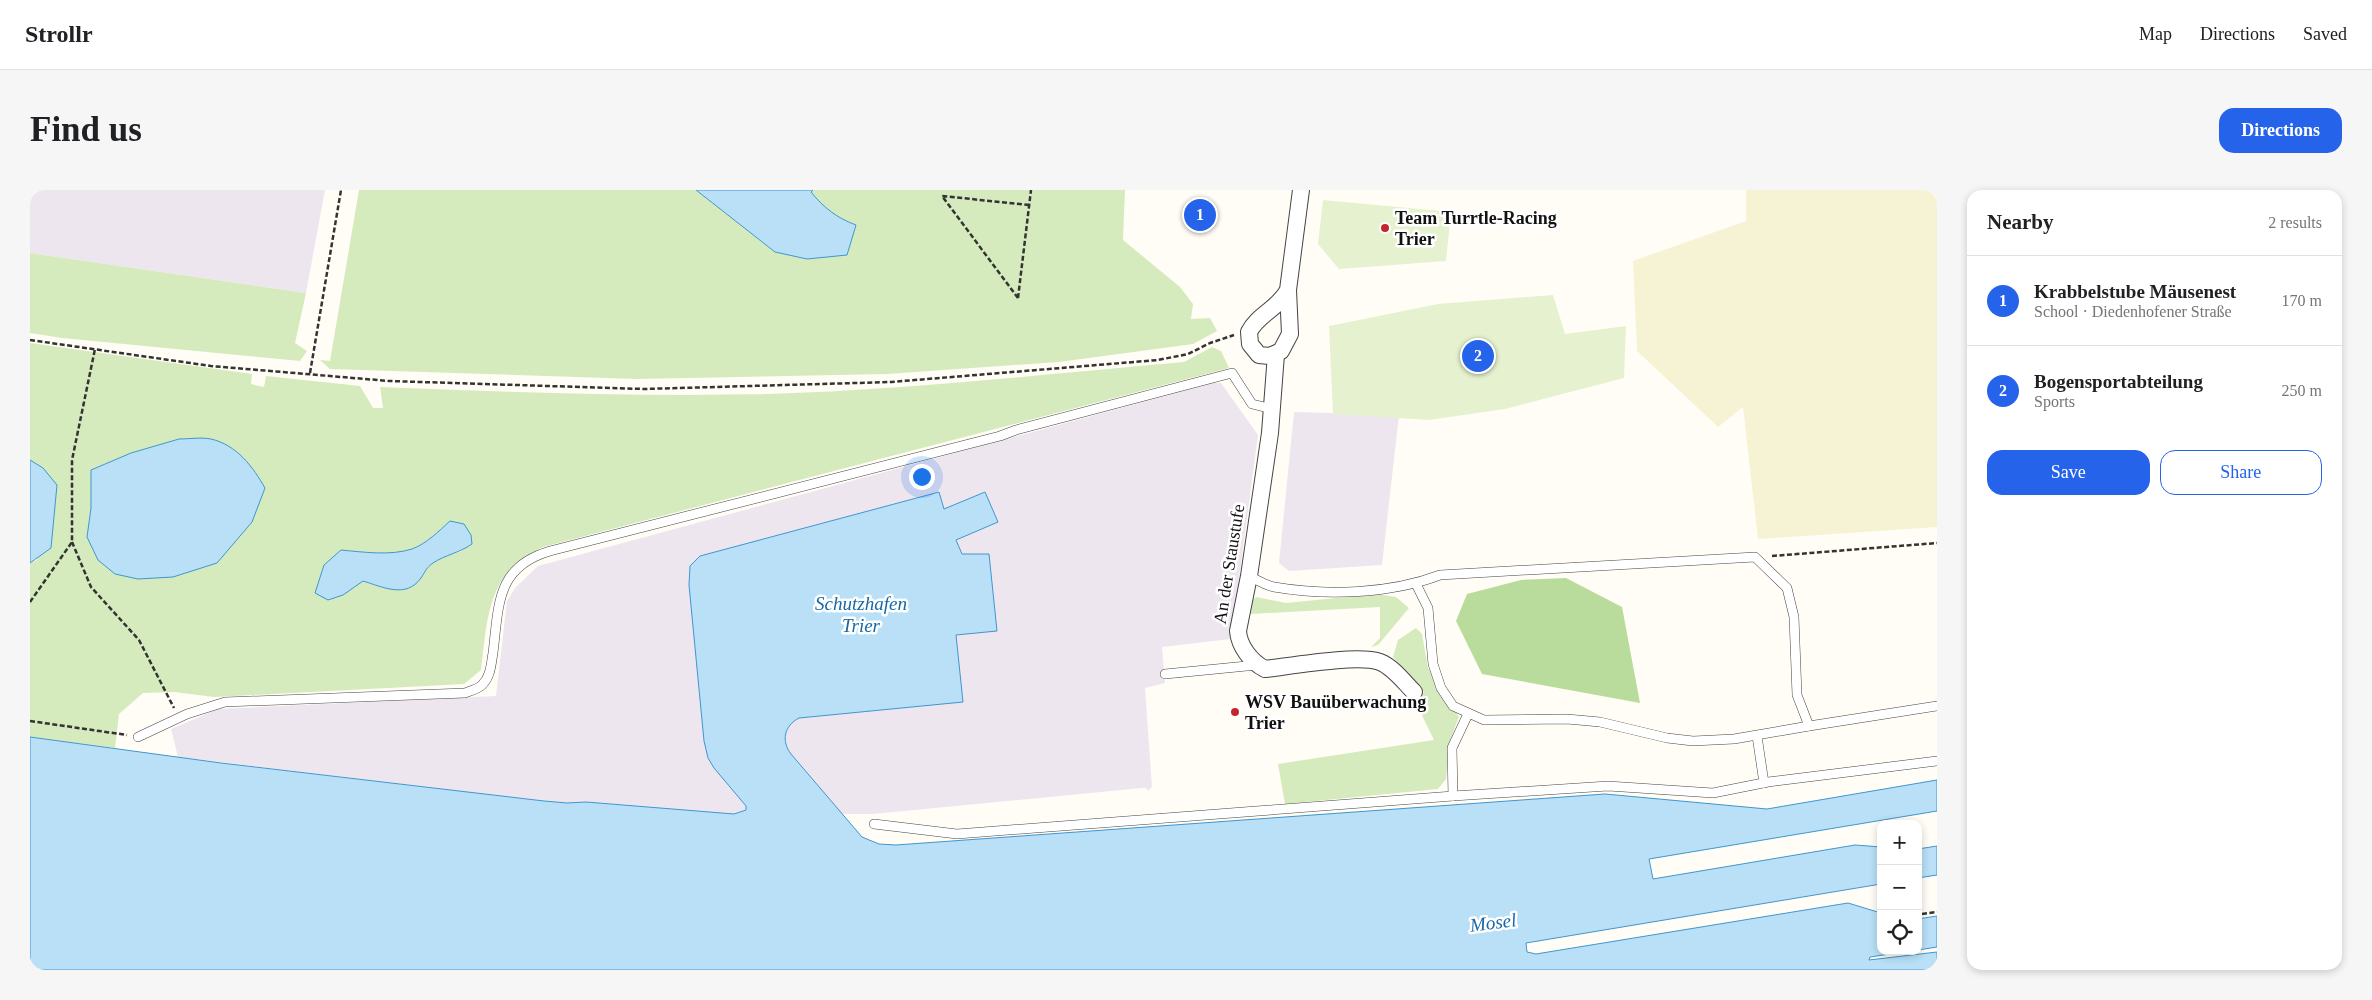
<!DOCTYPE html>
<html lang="en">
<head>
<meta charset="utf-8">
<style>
	:root { --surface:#fff; --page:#f6f6f6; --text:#202124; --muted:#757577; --line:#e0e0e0; --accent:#2563eb }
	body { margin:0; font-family:Georgia,serif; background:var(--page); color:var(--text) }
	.controls { position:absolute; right:15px; bottom:15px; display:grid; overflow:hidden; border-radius:10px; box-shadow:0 2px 8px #0003 }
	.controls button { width:45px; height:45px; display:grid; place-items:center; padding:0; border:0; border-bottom:1px solid var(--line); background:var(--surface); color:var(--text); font:25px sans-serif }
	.you { position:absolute; left:891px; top:286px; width:18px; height:18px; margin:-12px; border:4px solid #fff; border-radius:50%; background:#1a73e8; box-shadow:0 0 0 8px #1a73e833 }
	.badge { display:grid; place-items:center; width:32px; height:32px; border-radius:50%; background:var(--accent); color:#fff; font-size:16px; font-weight:700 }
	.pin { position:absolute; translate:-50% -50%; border:2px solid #fff; box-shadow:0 1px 5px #0006 }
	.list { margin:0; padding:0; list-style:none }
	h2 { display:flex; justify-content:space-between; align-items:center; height:65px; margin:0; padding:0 20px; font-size:21px }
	h2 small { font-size:16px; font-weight:400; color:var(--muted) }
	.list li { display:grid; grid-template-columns:32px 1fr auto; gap:15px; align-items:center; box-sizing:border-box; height:90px; padding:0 20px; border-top:1px solid var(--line) }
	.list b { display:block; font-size:19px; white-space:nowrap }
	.list p { margin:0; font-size:16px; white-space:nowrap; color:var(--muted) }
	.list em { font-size:16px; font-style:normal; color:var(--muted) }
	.actions { display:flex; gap:10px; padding:15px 20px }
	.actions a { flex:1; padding:11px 0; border:1px solid var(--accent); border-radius:15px; text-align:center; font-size:18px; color:var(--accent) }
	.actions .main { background:var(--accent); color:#fff }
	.icon { flex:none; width:28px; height:28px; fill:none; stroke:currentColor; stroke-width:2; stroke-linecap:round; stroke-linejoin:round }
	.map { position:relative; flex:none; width:1907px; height:780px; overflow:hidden; border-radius:15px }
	header { display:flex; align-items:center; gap:30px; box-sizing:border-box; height:70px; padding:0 25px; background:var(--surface); border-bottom:1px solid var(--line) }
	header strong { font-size:24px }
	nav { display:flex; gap:28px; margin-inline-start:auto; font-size:18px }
	.intro { display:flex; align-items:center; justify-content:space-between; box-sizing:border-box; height:120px; padding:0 30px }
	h1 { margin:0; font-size:35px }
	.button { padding:12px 22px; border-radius:15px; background:var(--accent); color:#fff; font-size:18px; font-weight:700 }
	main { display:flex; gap:30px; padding:0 30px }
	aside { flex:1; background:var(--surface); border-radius:15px; box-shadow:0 2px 8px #0003 }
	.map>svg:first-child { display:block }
	.industrial { fill:#eee6ef }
	.farmland { fill:#f6f3d4 }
	.green { fill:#d5ebbd; fill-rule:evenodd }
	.forest { fill:#b9dc9c }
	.pitch { fill:#e6f2cf }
	.water { fill:#b9e0f7; stroke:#3f96cf }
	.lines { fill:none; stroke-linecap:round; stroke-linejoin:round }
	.service-casing { stroke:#444; stroke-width:10 }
	.minor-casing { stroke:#444; stroke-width:18 }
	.path { stroke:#333; stroke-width:2.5; stroke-dasharray:5 2.5; stroke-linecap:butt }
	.service { stroke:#fff; stroke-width:9 }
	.minor { stroke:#fff; stroke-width:16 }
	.poi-dot { fill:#c4262e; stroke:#fff; stroke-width:2 }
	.labels { text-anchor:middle; stroke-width:5; stroke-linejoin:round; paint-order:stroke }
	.poi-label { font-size:18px; font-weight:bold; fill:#111; stroke:#fff; text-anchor:start }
	.street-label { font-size:18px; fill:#111; stroke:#fff }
	.water-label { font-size:19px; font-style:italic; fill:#1768a6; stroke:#fff }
</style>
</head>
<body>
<header>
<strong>Strollr</strong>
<nav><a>Map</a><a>Directions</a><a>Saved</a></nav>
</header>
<div class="intro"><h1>Find us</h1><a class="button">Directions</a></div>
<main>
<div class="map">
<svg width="1907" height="780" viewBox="0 0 1907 780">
	<rect width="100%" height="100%" fill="#fffdf5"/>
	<g class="industrial">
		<path d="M 0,0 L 295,0 L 276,103 L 0,63 Z"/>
		<path d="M 1183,193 L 1191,193 L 1228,245 L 1201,449 L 1132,457 L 1135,493 L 1115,498 L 1122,597 L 1118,601 L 1116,598 L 1112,598 L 843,624 L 691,624 L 556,612 L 537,613 L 514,611 L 148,567 L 141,539 L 188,519 L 466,506 L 477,411 L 485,398 L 508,376 Z"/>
		<path d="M 1264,222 L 1369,225 L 1352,375 L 1259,381 L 1249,373 Z"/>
	</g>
	<path class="farmland" d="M 1716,0 L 1907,0 L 1907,337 L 1728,349 L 1713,217 L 1688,237 L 1607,161 L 1603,71 L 1716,31 Z"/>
	<g class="green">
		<path d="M 329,0 L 666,0 L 745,62 L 826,35 C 806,28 794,18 781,2 L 783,0 L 1095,0 L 1093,50 L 1150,97 L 1163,114 L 1161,129 L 1180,128 L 1187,141 L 1163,154 L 1029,172 L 857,184 L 607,189 L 300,179 L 290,170 L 300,171 Z"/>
		<path d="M 0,63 L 276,103 L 265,153 L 277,161 L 270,171 L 32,148 L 0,143 Z"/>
		<path d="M 0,153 L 222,184 L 221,194 L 234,197 L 236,186 L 330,196 L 343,218 L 353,218 L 350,197 C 479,202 609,207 738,204 C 877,200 1016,184 1154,172 L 1182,157 L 1191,161 L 1199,178 L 513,357 C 504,362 494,367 486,374 C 456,400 456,443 451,480 L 434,494 L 184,507 L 144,502 L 113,503 L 89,524 L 85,558 L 0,547 L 0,373 L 7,370 L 13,278 L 0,270 ZM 149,249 L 181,249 L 57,347 L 61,318 L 101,263 ZM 420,331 L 432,361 C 414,366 399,371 391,388 C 341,401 340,401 311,360 C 333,362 360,366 382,359 C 396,354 409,341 420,331 Z"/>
		<path d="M 1347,404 L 1366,407 L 1379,418 L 1348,455 L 1341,457 L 1350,448 L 1350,417 L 1221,424 L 1220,413 L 1226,407 L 1256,413 Z"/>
		<path d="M 1386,438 L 1392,444 L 1398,478 L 1429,527 L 1419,553 L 1416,589 L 1408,599 L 1255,614 L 1248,574 L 1404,550 L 1384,509 L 1394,502 L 1363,467 L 1368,450 Z"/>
	</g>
	<path class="forest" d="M 1536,388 L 1592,417 L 1610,513 L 1452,484 L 1426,431 L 1437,404 L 1491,390 Z"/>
	<g class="pitch">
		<path d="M 1293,10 L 1421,22 L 1416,71 L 1309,79 L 1288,54 Z"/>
		<path d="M 1523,105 L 1535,144 L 1596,136 L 1594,188 L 1475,219 L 1399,230 L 1303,224 L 1299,136 L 1408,114 Z"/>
	</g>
	<g class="water">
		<path d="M 666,0 L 783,0 L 781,2 C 794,18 807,28 826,35 L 817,65 L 777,69 L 745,62 Z"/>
		<path d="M 149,249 C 159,249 171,247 181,249 C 207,255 223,277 235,298 L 222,332 L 187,373 L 143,387 L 108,389 L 85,384 L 68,370 L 57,347 L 61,318 L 61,280 L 101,263 Z"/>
		<path d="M 0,270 L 13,278 L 27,295 L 21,358 L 0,373 Z"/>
		<path d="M 909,302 L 914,319 L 955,302 L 968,332 L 926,350 L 932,364 L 959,364 L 967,441 L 926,445 L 933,512 L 769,528 C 754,536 751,551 761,564 L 832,647 L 849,654 L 866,655 L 1575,604 L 1737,619 L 1907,590 L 1907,621 L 1619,669 L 1623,689 L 1825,655 L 1851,657 L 1851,694 L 1496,753 L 1497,762 L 1506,764 L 1818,713 L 1851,723 L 1851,761 L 1880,761 L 1840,767 L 1839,770 L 1907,762 L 1907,780 L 0,780 L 0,547 L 191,573 L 514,611 L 537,613 L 556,612 L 704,624 L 716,620 L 716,616 L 684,578 L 678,568 L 674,551 L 659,395 L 660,376 L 670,366 Z"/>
		<path d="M 420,331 L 434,334 L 441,345 L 442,354 C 429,363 415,365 403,373 C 396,378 395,382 391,388 C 376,409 353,397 333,391 L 313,405 L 298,410 L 285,403 L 294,375 L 311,360 C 333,362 360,366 382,359 C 396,354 409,341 420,331 Z"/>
		<path d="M 1907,656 L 1907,685 L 1888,688 L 1888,659 Z"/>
		<path d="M 1907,726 L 1907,757 L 1888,760 L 1888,729 Z"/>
	</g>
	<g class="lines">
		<defs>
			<g id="service">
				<path d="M 1219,386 C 1227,390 1235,395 1244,397 C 1297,406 1360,404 1410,385 L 1725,367 L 1757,398 L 1764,427 L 1767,505 L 1779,536 L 1907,516"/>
				<path d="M 1386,394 L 1398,418 L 1403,474 L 1411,498 L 1423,516 L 1454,530 L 1537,529 L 1570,532 L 1637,548 L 1663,551 L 1704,549 L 1779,536"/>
				<path d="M 1135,484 L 1227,475"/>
				<path d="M 1727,546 L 1734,593"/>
				<path d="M 108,547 L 157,524 L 195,512 L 435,503 C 440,501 448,499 452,495 C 461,486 461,474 463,463 C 469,414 466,377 520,361 L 970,246 L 986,240 L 1202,183 L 1222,214 L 1242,219"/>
				<path d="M 1423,606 L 1422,558 L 1438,524"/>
				<path d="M 844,634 L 927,644 L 1423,606 L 1578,596 L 1683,603 L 1738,592 L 1907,571"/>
			</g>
			<g id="minor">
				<path d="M 1258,100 C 1248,119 1228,124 1219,142 L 1220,154 L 1229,165 L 1240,166 L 1251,161 L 1260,144 L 1258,100 L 1271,0"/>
				<path d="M 1246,164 L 1240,243 L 1219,386 L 1208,441 C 1209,456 1221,472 1235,479 C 1261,476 1328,464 1350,472 C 1363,477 1374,492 1384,502"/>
			</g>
		</defs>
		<use href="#service" class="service-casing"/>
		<use href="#minor" class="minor-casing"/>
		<g class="path">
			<path d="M 988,108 L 912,6 L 999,15"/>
			<path d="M 988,108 L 1001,0"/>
			<path d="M 0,150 L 181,176 L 359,191 L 614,199 L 861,192 L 1128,170 L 1158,164 L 1180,153 L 1204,145"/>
			<path d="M 280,183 L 311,0"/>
			<path d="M 42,352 L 61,397 L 109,450 L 144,518"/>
			<path d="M 1742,366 L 1907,353"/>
			<path d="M 0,412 L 42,352 L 42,270 L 65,159"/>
			<path d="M 0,531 L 97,545"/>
			<path d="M 1892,724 L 1907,722"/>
		</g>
		<use href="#service" class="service"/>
		<use href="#minor" class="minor"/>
	</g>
	<g class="poi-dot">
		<circle cx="1355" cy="38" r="5"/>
		<circle cx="1205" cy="522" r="5"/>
	</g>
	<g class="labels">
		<g class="poi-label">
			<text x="1365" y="34">Team Turrtle-Racing<tspan x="1365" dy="21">Trier</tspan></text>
			<text x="1215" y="518">WSV Bauüberwachung<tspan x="1215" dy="21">Trier</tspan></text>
		</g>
		<g class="street-label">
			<text transform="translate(1199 374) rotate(-81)" y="6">An der Staustufe</text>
		</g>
		<g class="water-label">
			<text x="831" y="420">Schutzhafen<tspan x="831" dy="22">Trier</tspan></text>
			<text transform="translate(1463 732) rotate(-7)" y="7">Mosel</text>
		</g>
	</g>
</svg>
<div class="controls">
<button>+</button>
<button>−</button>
<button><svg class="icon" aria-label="locate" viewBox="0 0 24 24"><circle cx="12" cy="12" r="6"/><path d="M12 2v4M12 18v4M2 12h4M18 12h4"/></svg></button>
</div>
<div class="you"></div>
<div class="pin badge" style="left:1170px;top:25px">1</div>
<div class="pin badge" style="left:1448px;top:166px">2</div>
</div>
<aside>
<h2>Nearby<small>2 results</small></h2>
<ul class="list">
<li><span class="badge">1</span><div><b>Krabbelstube Mäusenest</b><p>School · Diedenhofener Straße</p></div><em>170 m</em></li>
<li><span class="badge">2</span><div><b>Bogensportabteilung</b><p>Sports</p></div><em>250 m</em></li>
</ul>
<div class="actions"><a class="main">Save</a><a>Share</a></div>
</aside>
</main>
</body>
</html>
